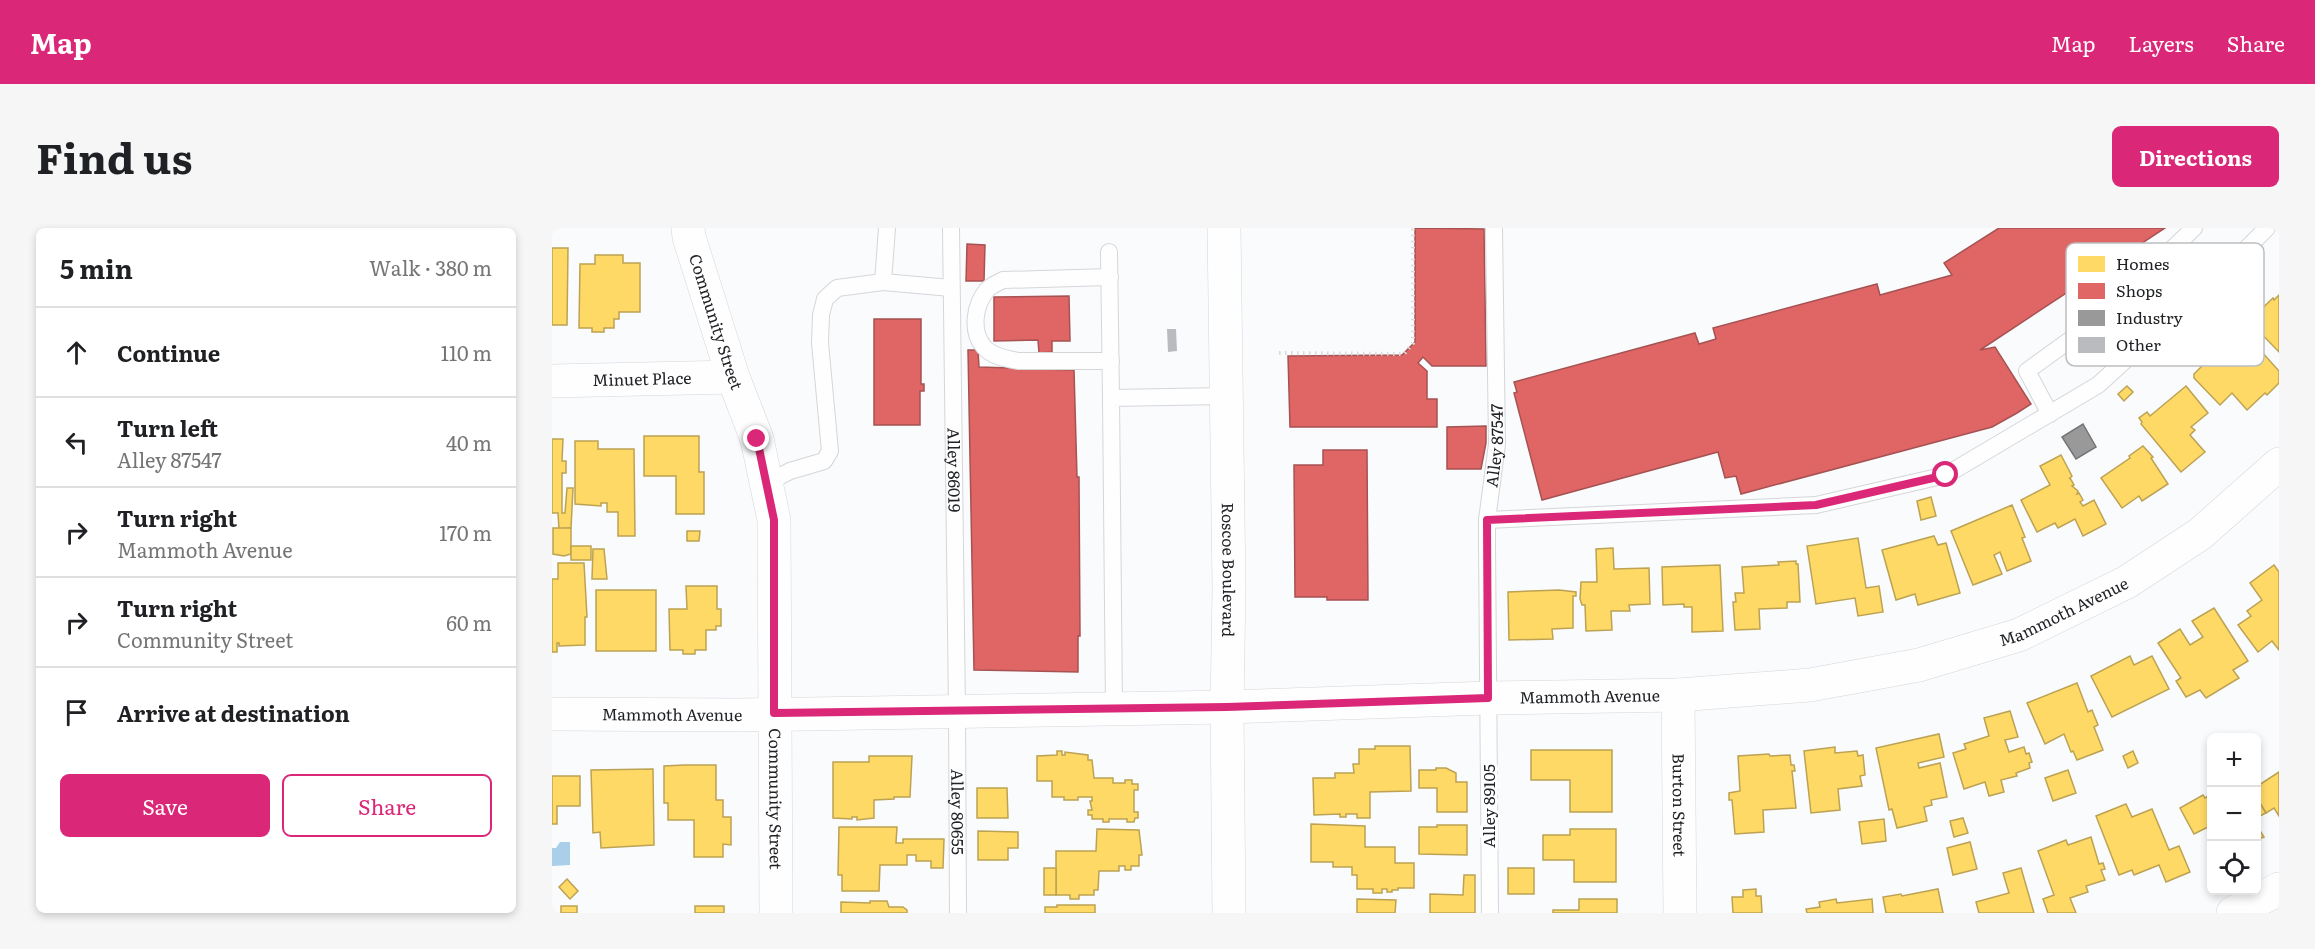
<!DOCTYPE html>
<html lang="en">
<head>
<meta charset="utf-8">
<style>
	:root { --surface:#fff; --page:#f6f6f6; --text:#202124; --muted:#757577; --line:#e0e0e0; --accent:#db2777 }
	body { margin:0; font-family:Literata,serif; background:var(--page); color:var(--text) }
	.controls { position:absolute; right:18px; bottom:18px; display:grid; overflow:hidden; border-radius:9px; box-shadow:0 3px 9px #0003 }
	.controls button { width:54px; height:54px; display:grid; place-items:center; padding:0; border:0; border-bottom:2px solid var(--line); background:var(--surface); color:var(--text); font:30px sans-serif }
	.stop { position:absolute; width:18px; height:18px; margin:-14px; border:4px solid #db2777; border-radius:50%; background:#fff }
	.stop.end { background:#db2777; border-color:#fff; box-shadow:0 2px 6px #0008 }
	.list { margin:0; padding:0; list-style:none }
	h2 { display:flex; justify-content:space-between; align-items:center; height:78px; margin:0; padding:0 24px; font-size:26px }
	h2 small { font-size:20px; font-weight:400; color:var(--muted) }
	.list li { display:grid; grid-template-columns:39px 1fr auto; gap:18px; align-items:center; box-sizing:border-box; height:90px; padding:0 24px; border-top:2px solid var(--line) }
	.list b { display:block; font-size:22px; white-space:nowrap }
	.list p { margin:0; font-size:20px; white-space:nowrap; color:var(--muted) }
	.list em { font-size:20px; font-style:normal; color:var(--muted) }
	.actions { display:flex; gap:12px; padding:18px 24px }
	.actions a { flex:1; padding:14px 0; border:2px solid var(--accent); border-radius:9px; text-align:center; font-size:21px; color:var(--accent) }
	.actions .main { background:var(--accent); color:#fff }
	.icon { flex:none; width:33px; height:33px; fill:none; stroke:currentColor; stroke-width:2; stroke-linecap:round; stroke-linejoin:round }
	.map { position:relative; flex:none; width:1727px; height:685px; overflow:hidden; border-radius:9px }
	header { display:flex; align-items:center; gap:36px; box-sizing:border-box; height:84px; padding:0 30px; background:var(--accent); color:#fff }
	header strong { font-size:28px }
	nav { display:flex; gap:33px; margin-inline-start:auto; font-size:21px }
	.intro { display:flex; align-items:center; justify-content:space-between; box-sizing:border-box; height:144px; padding:0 36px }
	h1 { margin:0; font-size:42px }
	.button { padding:15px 27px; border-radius:9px; background:var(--accent); color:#fff; font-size:21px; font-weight:700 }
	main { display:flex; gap:36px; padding:0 36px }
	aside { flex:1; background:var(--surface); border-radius:9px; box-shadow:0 3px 9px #0003 }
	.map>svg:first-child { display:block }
	.water { fill:#aad0e9 }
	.homes { fill:#ffd966; stroke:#bca252; stroke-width:1.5 }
	.shops { fill:#e06666; stroke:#a65252; stroke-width:1.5 }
	.industry { fill:#999; stroke:#757576; stroke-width:1.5 }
	.building { fill:#b9bbbe }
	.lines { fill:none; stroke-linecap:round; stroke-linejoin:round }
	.lane-casing { stroke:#d4d6d9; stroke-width:18 }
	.street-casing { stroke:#d4d6d9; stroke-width:34 }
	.primary-casing { stroke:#d4d6d9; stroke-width:34 }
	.path { stroke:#dadadb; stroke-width:4; stroke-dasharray:1.5 4.5; stroke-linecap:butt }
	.lane { stroke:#fefeff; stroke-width:16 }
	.street { stroke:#fefeff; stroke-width:33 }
	.primary { stroke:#fefeff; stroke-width:33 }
	.route { stroke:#db2777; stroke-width:8 }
	.labels { text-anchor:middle; stroke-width:6; stroke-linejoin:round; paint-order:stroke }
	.street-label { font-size:16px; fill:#202225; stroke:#fff }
	.key { fill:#fff; stroke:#bcbdbe; stroke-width:1.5 }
	.key-label { font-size:16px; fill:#202225 }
</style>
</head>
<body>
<header>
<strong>Map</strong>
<nav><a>Map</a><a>Layers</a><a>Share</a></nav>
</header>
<div class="intro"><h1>Find us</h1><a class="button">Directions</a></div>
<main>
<aside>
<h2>5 min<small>Walk · 380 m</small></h2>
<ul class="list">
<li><svg class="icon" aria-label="ahead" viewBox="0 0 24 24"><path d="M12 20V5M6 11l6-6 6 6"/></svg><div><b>Continue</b></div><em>110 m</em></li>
<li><svg class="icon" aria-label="left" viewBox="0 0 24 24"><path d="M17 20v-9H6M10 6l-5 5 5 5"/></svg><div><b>Turn left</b><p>Alley 87547</p></div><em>40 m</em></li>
<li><svg class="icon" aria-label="right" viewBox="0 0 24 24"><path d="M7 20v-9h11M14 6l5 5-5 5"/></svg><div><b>Turn right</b><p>Mammoth Avenue</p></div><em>170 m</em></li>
<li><svg class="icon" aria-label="right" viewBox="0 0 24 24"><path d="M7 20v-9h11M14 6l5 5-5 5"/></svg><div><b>Turn right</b><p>Community Street</p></div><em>60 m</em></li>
<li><svg class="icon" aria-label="arrive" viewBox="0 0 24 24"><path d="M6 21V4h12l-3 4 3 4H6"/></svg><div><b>Arrive at destination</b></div></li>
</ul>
<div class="actions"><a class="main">Save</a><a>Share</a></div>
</aside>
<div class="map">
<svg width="1727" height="685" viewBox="0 0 1727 685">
	<rect width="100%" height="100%" fill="#f9fbfd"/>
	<path class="water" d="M 8,614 L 18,614 L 18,637 L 0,638 L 0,620 L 4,620 Z"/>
	<g class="homes">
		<path d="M 0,20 L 16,20 L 15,97 L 0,97 Z"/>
		<path d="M 43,27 L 71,27 L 71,35 L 88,35 L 88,84 L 67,84 L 67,91 L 62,91 L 62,100 L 52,100 L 52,104 L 40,104 L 40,100 L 27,100 L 28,36 L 43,36 Z"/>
		<path d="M 1727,67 L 1727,124 L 1697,93 L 1721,70 L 1722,72 Z"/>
		<path d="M 1691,103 L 1727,143 L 1727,155 L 1715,167 L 1713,165 L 1695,182 L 1680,165 L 1668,177 L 1642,150 L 1642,146 L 1650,138 L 1643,130 L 1667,107 L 1676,117 Z"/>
		<path d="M 1575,158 L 1581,164 L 1572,173 L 1566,166 Z"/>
		<path d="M 1634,158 L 1656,185 L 1639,199 L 1643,202 L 1638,207 L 1653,224 L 1629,244 L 1589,196 L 1590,194 L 1587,190 L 1595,184 L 1598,188 Z"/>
		<path d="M 92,208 L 147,208 L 147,244 L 152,244 L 152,286 L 124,286 L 124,248 L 92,248 Z"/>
		<path d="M 0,211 L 11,211 L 10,233 L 14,233 L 14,245 L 10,245 L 10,285 L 13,285 L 15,260 L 21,260 L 19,300 L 7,301 L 6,285 L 0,285 Z"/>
		<path d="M 23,213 L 46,213 L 46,221 L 82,221 L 83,308 L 66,308 L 66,284 L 55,284 L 55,275 L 49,275 L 49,278 L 23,276 Z"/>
		<path d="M 1591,218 L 1601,229 L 1599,230 L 1616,256 L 1590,273 L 1587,268 L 1570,280 L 1549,250 L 1578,230 L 1577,228 Z"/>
		<path d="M 1509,227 L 1520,248 L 1517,251 L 1518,250 L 1522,257 L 1520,258 L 1526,263 L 1525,266 L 1527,265 L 1531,272 L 1528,274 L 1531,278 L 1542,272 L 1554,296 L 1531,308 L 1523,291 L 1506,300 L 1503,295 L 1485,304 L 1469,272 L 1498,257 L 1488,238 Z"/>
		<path d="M 1379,269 L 1384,288 L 1369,292 L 1365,273 Z"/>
		<path d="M 1460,277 L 1473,309 L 1470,310 L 1479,333 L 1455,343 L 1448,324 L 1442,327 L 1450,346 L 1421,357 L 1399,303 Z"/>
		<path d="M 1,300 L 19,300 L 19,326 L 12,328 L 1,326 Z"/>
		<path d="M 135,303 L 148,303 L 147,313 L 135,313 Z"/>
		<path d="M 1382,308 L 1386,317 L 1394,315 L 1408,365 L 1366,377 L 1363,366 L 1344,372 L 1330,322 Z"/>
		<path d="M 1306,310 L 1314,360 L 1327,358 L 1331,384 L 1306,388 L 1303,370 L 1264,376 L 1255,318 Z"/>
		<rect x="19" y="318" width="20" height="14"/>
		<path d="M 1061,320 L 1062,341 L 1097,340 L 1098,376 L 1077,377 L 1078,383 L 1059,383 L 1060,402 L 1034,403 L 1033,377 L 1030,377 L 1028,371 L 1029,354 L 1045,354 L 1044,321 Z"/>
		<path d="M 41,321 L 52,321 L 55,351 L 40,351 Z"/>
		<path d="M 1244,333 L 1244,336 L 1246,336 L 1248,374 L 1235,374 L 1235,380 L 1207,381 L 1208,401 L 1183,402 L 1181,374 L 1184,374 L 1183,365 L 1192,365 L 1190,339 L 1227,337 L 1226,334 Z"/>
		<path d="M 6,335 L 32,335 L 35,389 L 33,389 L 33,417 L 7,418 L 7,415 L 5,415 L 5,424 L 0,424 L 0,351 L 6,351 Z"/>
		<path d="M 1168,337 L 1171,403 L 1140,404 L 1140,379 L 1132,379 L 1132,376 L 1111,377 L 1110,339 Z"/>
		<path d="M 1722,337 L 1727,344 L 1727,422 L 1720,413 L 1706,424 L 1686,397 L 1699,388 L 1695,383 L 1710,372 L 1698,355 Z"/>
		<path d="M 134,358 L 165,358 L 165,381 L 169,381 L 169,398 L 164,398 L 164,402 L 154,402 L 154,422 L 143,422 L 143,426 L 131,426 L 131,422 L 118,422 L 117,381 L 135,381 Z"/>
		<rect x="44" y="362" width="60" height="61"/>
		<path d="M 1007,362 L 1024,364 L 1024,368 L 1021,368 L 1021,400 L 1000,401 L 1001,411 L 957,412 L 956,364 Z"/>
		<path d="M 1662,380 L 1696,433 L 1681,442 L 1687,450 L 1654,470 L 1648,462 L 1634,469 L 1624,453 L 1629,450 L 1606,415 L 1628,401 L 1638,417 L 1651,409 L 1640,393 Z"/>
		<path d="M 1578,428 L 1582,437 L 1600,428 L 1617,461 L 1560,489 L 1539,448 Z"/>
		<path d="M 1525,455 L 1536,484 L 1540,482 L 1546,497 L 1542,499 L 1551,522 L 1525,532 L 1521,523 L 1519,524 L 1512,506 L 1493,516 L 1475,475 Z"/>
		<path d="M 1458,483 L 1466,509 L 1453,512 L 1457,524 L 1472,519 L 1474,526 L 1477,525 L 1480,534 L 1477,535 L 1478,540 L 1464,545 L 1465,548 L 1449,552 L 1452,564 L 1437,568 L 1433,554 L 1412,561 L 1401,525 L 1414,521 L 1412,516 L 1437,508 L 1432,490 Z"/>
		<path d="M 1387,506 L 1392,529 L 1366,535 L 1367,540 L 1388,535 L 1395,569 L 1379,572 L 1380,577 L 1372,579 L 1375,593 L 1345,600 L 1340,581 L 1337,582 L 1324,520 Z"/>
		<path d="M 823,518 L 858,518 L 859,563 L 818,564 L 818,590 L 805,590 L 805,586 L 794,586 L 794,589 L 788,589 L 788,586 L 762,587 L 761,550 L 783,550 L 783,545 L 802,545 L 801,536 L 807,536 L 807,521 L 823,521 Z"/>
		<path d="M 1283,519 L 1283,525 L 1305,523 L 1306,528 L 1311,527 L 1313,547 L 1308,548 L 1310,558 L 1286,561 L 1288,582 L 1259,585 L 1252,523 Z"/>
		<path d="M 979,522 L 1060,522 L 1060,584 L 1018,584 L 1018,552 L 979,552 Z"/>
		<path d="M 505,523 L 510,523 L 510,527 L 513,527 L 513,524 L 536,527 L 536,532 L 540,532 L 542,550 L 561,550 L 561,555 L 573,555 L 573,552 L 580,552 L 580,556 L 586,556 L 586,562 L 582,562 L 582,584 L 586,584 L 586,590 L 583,590 L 582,594 L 575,594 L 575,591 L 557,591 L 557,594 L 551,594 L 551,591 L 540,591 L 540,587 L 536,587 L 536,582 L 540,582 L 538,573 L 540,573 L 540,569 L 526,569 L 526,572 L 512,572 L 512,569 L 500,569 L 500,553 L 485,553 L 485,528 L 505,527 Z"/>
		<path d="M 1581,523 L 1586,535 L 1576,540 L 1571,528 Z"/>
		<path d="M 1217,526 L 1218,528 L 1238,527 L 1239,537 L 1242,537 L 1243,543 L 1240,543 L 1244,580 L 1211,582 L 1212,604 L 1183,606 L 1180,572 L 1177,572 L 1177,565 L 1188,563 L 1186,528 Z"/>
		<path d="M 317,528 L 360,528 L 358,569 L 342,569 L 342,571 L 322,572 L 322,590 L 305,592 L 305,589 L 300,589 L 300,591 L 281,590 L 281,534 L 317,534 Z"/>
		<path d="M 133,537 L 164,537 L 164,572 L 171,572 L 171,589 L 179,589 L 179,617 L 171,616 L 171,629 L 142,629 L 142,592 L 116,592 L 116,575 L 112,575 L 112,538 Z"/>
		<path d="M 884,540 L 894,540 L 904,545 L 904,554 L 915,554 L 915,584 L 885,584 L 885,560 L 867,560 L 867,542 L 884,542 Z"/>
		<path d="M 101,541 L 102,617 L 49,620 L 48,604 L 41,605 L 39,542 Z"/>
		<path d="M 1516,542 L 1524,565 L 1501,573 L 1493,550 Z"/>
		<path d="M 1727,544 L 1727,588 L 1722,580 L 1714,585 L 1704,569 L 1704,559 Z"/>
		<path d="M 0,548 L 28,548 L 28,578 L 5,578 L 5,596 L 0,596 Z"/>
		<path d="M 425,560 L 455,560 L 456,590 L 425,590 Z"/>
		<path d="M 1660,566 L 1660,597 L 1642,606 L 1628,580 L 1651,567 L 1653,570 Z"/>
		<path d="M 1704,569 L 1714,585 L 1704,590 Z"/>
		<path d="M 1574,576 L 1580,589 L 1600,581 L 1617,622 L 1627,618 L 1638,644 L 1614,654 L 1607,637 L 1582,647 L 1580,642 L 1567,647 L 1544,588 Z"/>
		<path d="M 1411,590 L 1416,605 L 1402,609 L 1398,593 Z"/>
		<path d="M 1332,591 L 1334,613 L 1310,616 L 1307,594 Z"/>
		<path d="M 759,596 L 813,598 L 813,619 L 843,619 L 843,635 L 862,635 L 862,660 L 846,660 L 846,662 L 840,662 L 840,664 L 835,664 L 835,661 L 830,661 L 830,665 L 821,665 L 821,661 L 805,661 L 805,647 L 800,647 L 800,639 L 781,639 L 781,634 L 759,634 Z"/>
		<path d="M 1704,596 L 1712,609 L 1704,612 Z"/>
		<path d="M 885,597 L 915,597 L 915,627 L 867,626 L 867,599 L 885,599 Z"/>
		<path d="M 287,599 L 345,599 L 344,615 L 351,615 L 351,611 L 392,611 L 391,640 L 379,640 L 379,633 L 364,633 L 364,627 L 355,627 L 355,637 L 328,637 L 327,663 L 290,663 L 290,647 L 286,647 Z"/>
		<path d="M 545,601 L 587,602 L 590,627 L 587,627 L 587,638 L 579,638 L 579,642 L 573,642 L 573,638 L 567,638 L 567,643 L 547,643 L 546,662 L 542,662 L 542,667 L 527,667 L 527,671 L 518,671 L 518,667 L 504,667 L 504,623 L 544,623 Z"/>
		<path d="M 1018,601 L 1064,601 L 1064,654 L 1022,654 L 1022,632 L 991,632 L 991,607 L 1018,607 Z"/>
		<path d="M 426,603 L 466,604 L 466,620 L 456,620 L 456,632 L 426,632 Z"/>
		<path d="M 1539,609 L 1547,636 L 1551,635 L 1553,641 L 1549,642 L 1553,652 L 1534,658 L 1536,664 L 1518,670 L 1524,685 L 1496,685 L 1491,671 L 1502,667 L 1486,623 L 1514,612 L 1516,617 Z"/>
		<path d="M 1418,614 L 1425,641 L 1401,647 L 1395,620 Z"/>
		<rect x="492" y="640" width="12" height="27"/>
		<rect x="956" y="640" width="26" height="26"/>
		<path d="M 1469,640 L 1482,685 L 1427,685 L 1424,674 L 1457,665 L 1451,645 Z"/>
		<path d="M 912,647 L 923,647 L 923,685 L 878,685 L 878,666 L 911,667 Z"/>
		<path d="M 15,651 L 26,663 L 18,671 L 7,659 Z"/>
		<path d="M 1204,661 L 1204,668 L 1209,668 L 1210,685 L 1181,685 L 1180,669 L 1191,669 L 1191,662 Z"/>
		<path d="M 1386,661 L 1391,685 L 1334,685 L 1331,669 L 1349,666 L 1350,668 Z"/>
		<path d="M 805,671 L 844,672 L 843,685 L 805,685 Z"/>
		<path d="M 1027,671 L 1065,671 L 1065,685 L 1001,685 L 1001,682 L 1027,682 Z"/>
		<path d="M 1284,671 L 1285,675 L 1320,671 L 1321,685 L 1255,685 L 1254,681 L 1268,679 L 1267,674 Z"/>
		<path d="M 318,673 L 335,673 L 337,679 L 351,679 L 355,682 L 355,685 L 289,685 L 289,674 L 318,675 Z"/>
		<path d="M 505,677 L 543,677 L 543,685 L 493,685 L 493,679 L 505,679 Z"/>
		<rect x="9" y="678" width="16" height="7"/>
		<rect x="143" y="678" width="29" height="7"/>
	</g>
	<g class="shops">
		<path d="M 863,0 L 932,1 L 934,138 L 880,138 L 871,129 L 866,135 L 875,143 L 875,171 L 885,171 L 885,199 L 738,199 L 736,128 L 850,127 L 863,114 Z"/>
		<path d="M 1447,0 L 1613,0 L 1428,122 L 1443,119 L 1479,176 L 1465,185 L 1440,199 L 1189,266 L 1184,248 L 1173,250 L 1166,224 L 990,272 L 962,165 L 965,164 L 962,154 L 1143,105 L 1147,116 L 1164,111 L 1161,100 L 1325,56 L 1328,67 L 1400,47 L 1392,35 Z"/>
		<path d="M 415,16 L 433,17 L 432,53 L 414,53 Z"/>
		<path d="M 517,68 L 518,113 L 500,113 L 500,124 L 487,125 L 486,112 L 442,113 L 442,69 Z"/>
		<path d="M 322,91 L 369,91 L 369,156 L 372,156 L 372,163 L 368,163 L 368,197 L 322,197 Z"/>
		<path d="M 416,122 L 426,122 L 427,139 L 522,142 L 525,249 L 527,249 L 528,408 L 526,408 L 526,444 L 422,442 Z"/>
		<path d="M 934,198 L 934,215 L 929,241 L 895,241 L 895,199 Z"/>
		<path d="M 771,222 L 815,222 L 816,372 L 775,372 L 775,369 L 743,369 L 742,237 L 771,237 Z"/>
	</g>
	<path class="industry" d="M 1531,196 L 1544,219 L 1524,231 L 1510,209 Z"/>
	<path class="building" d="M 615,101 L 624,101 L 625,123 L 616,124 Z"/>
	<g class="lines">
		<defs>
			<g id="lane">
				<path id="s1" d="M 399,0 L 405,482 L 406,685"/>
				<path d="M 557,24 L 559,170"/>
				<path d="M 558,49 L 451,52 C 446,55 439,57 435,62 C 423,76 418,103 432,119 C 439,128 455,131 466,133 L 559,133"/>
				<path d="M 331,54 L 399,60"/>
				<path d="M 1498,186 L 1475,143 L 1547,91 L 1642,0"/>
				<path d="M 215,255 L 238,243 L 272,233 L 278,223 L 268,115 L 269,87 L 273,71 L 285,60 L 331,54 L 335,0"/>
				<path d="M 935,292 L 1264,277 L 1394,247 L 1546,157 L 1680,35 L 1715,0"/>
				<path d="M 562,481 L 559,170 L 673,168"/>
				<path id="s2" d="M 938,685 L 935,315 L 935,292 L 945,216 L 942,0"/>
			</g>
			<g id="street">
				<path id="s3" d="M 136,0 L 137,9 L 181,149 L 205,211 L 222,292 L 224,685"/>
				<path id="s4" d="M 0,153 L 181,149"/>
				<path id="s5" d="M 1126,467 L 1128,685"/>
				<path id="s6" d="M 0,486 L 188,487 L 675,479 L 936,470 L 1126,467 L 1258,457 L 1367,437 L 1467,407 L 1575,354 L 1648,306 L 1727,236"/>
				<path d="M 1681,685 L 1727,661"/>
			</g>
			<g id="primary">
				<path id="s7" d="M 672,0 L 677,361 L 675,479 L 677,685"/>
			</g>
		</defs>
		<use href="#lane" class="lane-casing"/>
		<use href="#street" class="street-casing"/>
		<use href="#primary" class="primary-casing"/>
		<path class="path" d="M 727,125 L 852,126 L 861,115 L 861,0"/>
		<use href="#lane" class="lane"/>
		<use href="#street" class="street"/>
		<use href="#primary" class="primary"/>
	</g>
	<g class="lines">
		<path class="route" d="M 205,211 L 222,292 L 222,485 L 675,479 L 936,470 L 935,292 L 1264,277 L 1394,247"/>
	</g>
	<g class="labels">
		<g class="street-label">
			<text dy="6" stroke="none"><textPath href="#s3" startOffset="98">Community Street</textPath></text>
			<text dy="6" stroke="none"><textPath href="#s4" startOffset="90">Minuet Place</textPath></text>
			<text dy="6" stroke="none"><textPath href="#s2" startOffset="468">Alley 87547</textPath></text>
			<text dy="6" stroke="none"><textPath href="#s1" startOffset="242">Alley 86019</textPath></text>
			<text dy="6" stroke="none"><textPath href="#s7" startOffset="342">Roscoe Boulevard</textPath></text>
			<text dy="6" stroke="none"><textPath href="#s6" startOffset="1524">Mammoth Avenue</textPath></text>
			<text dy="6" stroke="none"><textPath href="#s6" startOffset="1038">Mammoth Avenue</textPath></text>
			<text dy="6" stroke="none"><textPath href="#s6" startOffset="120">Mammoth Avenue</textPath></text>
			<text dy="6" stroke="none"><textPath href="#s3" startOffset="584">Community Street</textPath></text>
			<text dy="6" stroke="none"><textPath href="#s5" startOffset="110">Burton Street</textPath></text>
			<text transform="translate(937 578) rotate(-90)" y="6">Alley 89105</text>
			<text dy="6" stroke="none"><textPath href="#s1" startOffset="584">Alley 80655</textPath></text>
		</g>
	</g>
	<rect x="1514" y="15" width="198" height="123" rx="9" class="key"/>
	<rect x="1526" y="28" width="27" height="16" fill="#ffd966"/>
	<rect x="1526" y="55" width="27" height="16" fill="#e06666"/>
	<rect x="1526" y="82" width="27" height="16" fill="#999"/>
	<rect x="1526" y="109" width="27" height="16" fill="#b9bbbe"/>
	<g class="key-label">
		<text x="1564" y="42">Homes</text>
		<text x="1564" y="69">Shops</text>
		<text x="1564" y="96">Industry</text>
		<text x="1564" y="123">Other</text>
	</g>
</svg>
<div class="controls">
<button>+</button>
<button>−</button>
<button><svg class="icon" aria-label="locate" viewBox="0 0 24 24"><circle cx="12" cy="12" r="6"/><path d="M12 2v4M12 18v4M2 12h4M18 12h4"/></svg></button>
</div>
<div class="stop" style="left:1394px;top:247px"></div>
<div class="stop end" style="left:205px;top:211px"></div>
</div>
</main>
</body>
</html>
